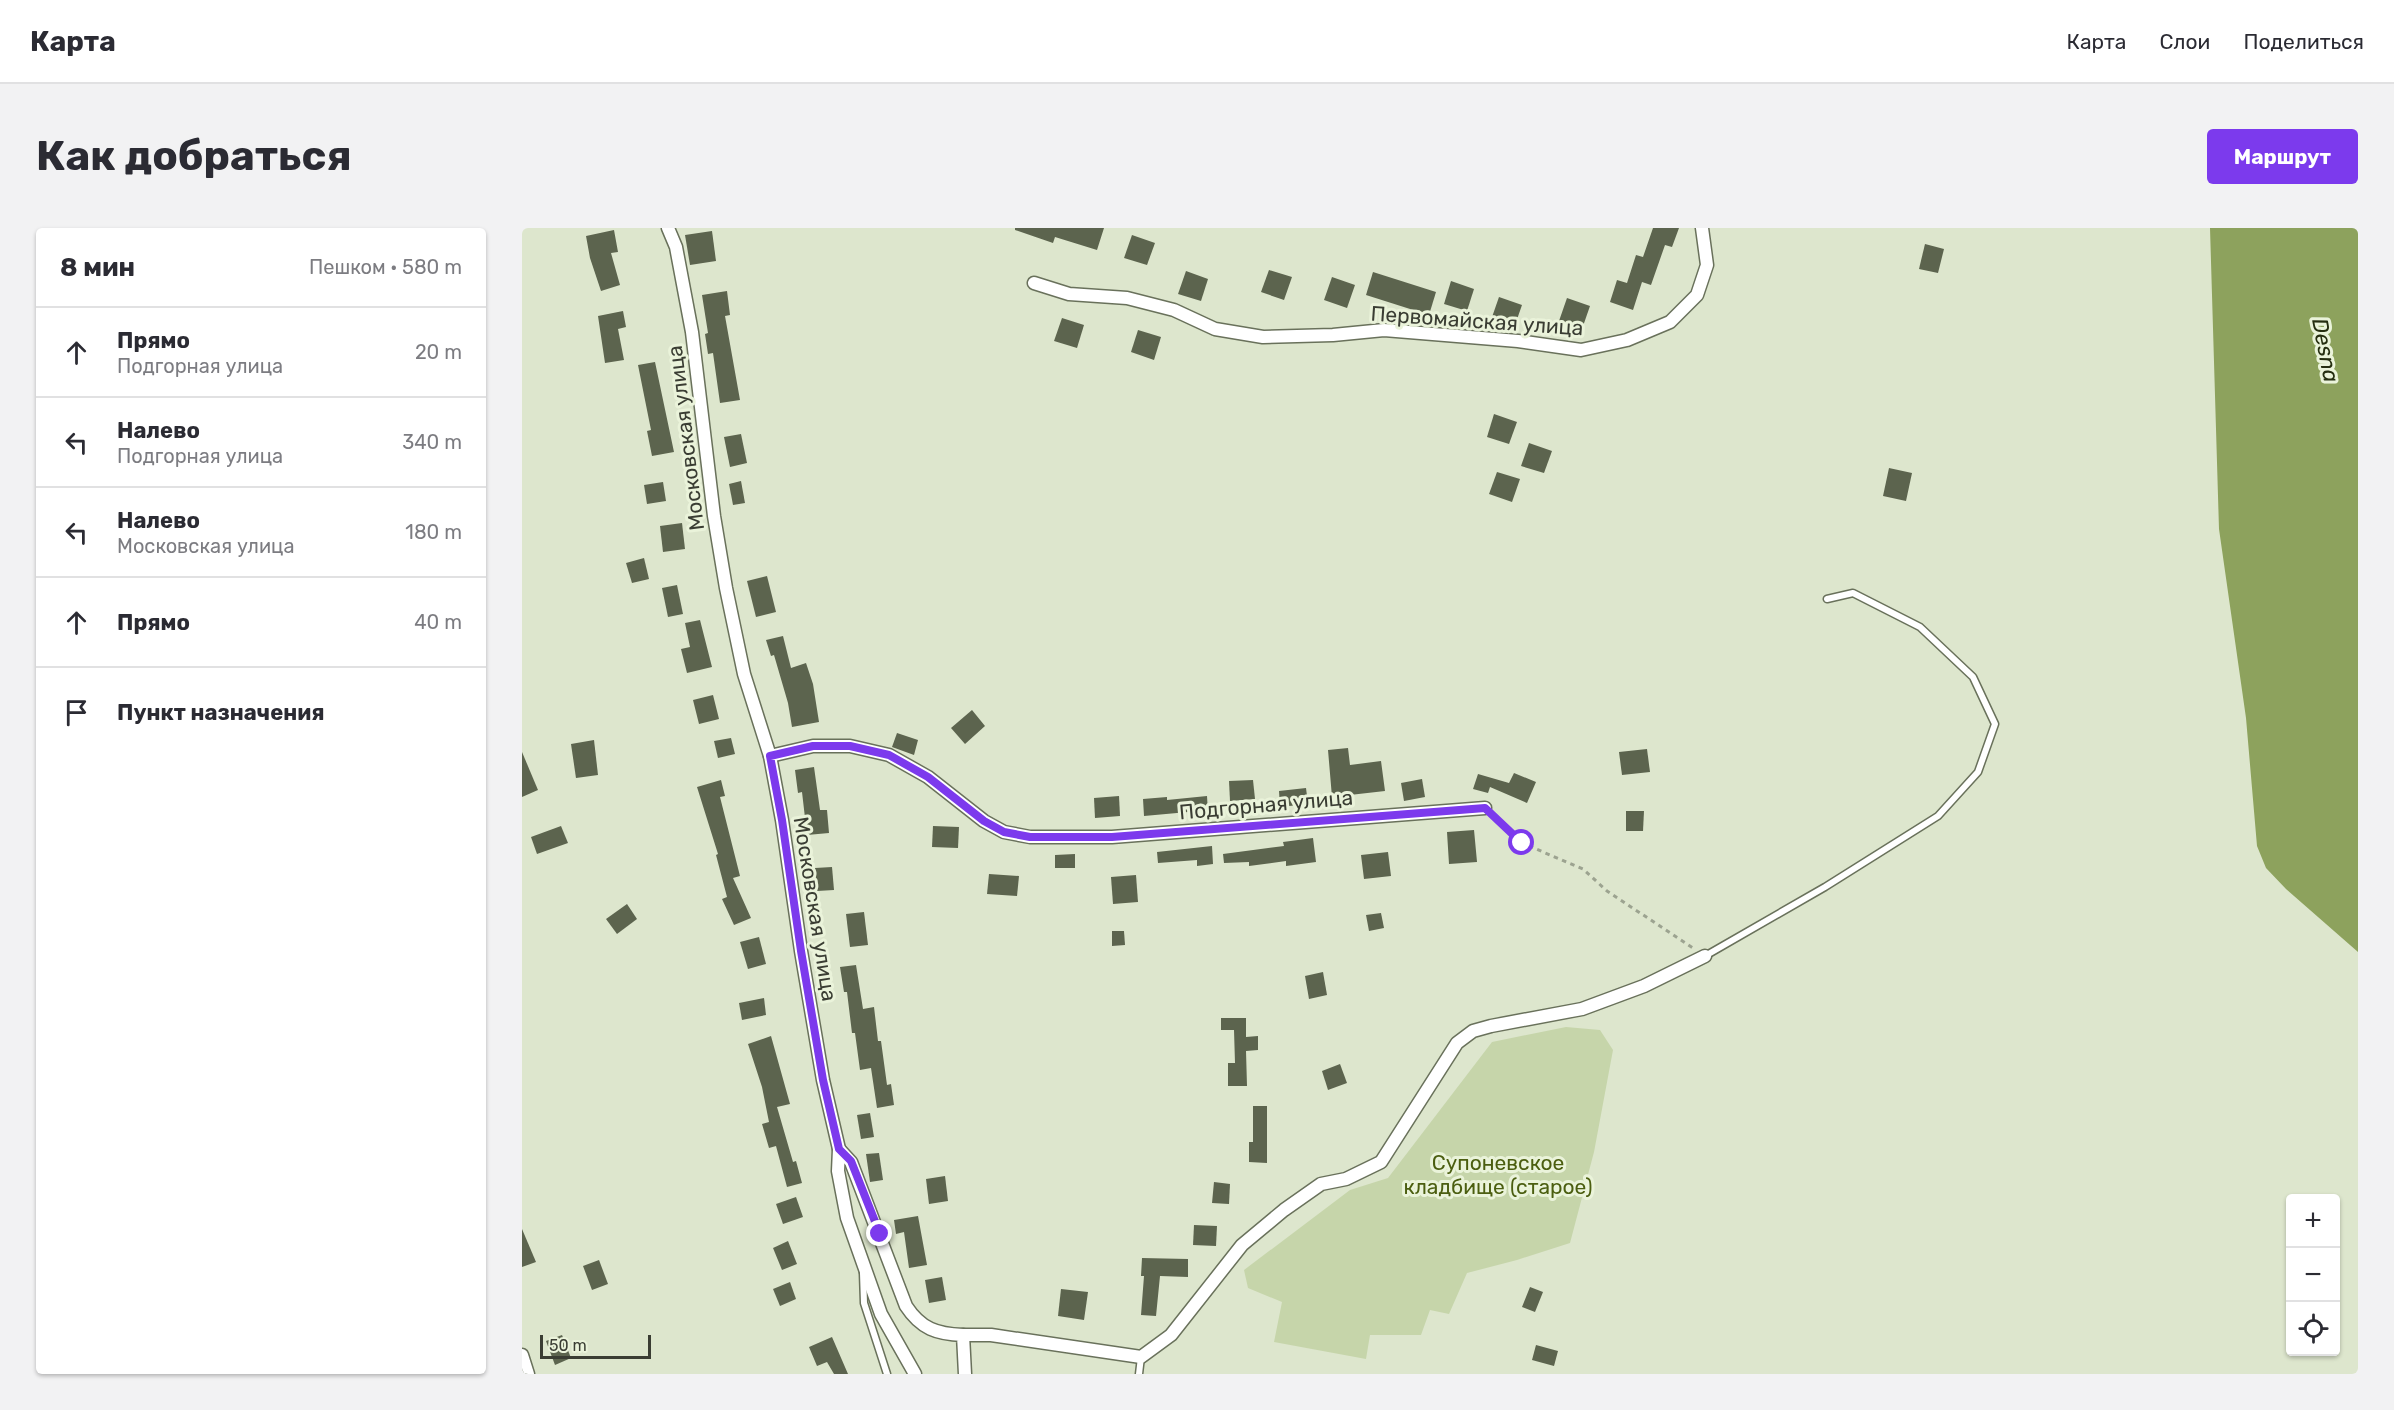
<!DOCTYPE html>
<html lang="ru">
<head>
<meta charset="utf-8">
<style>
	:root { --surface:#fff; --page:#f2f2f3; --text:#2b2b33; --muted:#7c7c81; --line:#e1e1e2; --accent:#7c3aed }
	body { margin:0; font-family:Rubik,sans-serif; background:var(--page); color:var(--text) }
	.controls { position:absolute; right:18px; bottom:18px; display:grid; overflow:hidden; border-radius:6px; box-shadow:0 2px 4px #0004 }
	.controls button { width:54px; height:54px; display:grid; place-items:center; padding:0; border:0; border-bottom:2px solid var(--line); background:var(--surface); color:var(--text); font:30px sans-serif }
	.scale { position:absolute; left:18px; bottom:15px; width:111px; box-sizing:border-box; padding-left:6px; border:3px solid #3a3d33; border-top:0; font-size:16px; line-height:21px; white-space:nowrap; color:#3a3d33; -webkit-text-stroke:4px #eaf3da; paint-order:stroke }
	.stop { position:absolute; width:18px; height:18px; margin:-14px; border:4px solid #7c3aed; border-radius:50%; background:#fff }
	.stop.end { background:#7c3aed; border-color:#fff; box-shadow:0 2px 6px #0008 }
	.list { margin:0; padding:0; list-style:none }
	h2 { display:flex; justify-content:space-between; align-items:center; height:78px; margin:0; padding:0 24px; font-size:26px }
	h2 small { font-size:20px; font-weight:400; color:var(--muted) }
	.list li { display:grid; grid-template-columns:39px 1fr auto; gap:18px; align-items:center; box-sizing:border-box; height:90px; padding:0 24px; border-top:2px solid var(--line) }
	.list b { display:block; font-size:22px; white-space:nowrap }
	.list p { margin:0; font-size:20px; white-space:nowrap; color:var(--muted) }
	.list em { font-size:20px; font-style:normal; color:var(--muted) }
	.icon { flex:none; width:33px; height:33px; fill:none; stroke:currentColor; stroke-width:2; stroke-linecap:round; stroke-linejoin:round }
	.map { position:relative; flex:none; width:1836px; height:1146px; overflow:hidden; border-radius:6px }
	header { display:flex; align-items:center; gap:36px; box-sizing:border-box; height:84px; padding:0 30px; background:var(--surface); border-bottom:2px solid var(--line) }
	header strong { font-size:28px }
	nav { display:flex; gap:33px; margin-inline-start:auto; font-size:21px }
	.intro { display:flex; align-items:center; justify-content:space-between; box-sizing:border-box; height:144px; padding:0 36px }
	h1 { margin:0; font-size:42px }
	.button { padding:15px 27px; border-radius:6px; background:var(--accent); color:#fff; font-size:21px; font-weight:700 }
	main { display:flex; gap:36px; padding:0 36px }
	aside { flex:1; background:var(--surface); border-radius:6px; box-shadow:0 2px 4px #0004 }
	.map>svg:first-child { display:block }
	.green { fill:#c6d5aa }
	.water { fill:#8da25d }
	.building { fill:#5c644e }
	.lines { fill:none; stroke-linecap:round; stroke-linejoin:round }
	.lane-casing { stroke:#69715b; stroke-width:9 }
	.street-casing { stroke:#69715b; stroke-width:15 }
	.path { stroke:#9ca390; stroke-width:3; stroke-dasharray:4.5 4.5; stroke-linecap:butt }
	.lane { stroke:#fff; stroke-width:6 }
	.street { stroke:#fff; stroke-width:12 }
	.route { stroke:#7c3aed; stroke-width:8 }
	.labels { text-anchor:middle; stroke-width:6; stroke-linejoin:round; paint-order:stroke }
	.street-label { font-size:21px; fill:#3a3d33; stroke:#eaf3da }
	.park-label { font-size:21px; fill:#4b5e10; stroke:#eaf3da }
	.water-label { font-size:22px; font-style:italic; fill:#252e10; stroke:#eaf3da }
</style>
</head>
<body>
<header>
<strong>Карта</strong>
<nav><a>Карта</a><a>Слои</a><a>Поделиться</a></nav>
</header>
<div class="intro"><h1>Как добраться</h1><a class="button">Маршрут</a></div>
<main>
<aside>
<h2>8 мин<small>Пешком · 580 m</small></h2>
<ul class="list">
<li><svg class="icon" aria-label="ahead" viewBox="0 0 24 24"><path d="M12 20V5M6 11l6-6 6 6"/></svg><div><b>Прямо</b><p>Подгорная улица</p></div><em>20 m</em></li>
<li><svg class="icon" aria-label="left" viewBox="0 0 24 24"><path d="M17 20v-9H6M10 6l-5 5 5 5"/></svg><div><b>Налево</b><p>Подгорная улица</p></div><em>340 m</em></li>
<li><svg class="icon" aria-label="left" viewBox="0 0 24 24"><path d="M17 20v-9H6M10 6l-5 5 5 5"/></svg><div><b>Налево</b><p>Московская улица</p></div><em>180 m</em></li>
<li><svg class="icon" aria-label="ahead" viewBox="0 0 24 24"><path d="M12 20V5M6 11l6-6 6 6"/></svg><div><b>Прямо</b></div><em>40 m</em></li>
<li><svg class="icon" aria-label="arrive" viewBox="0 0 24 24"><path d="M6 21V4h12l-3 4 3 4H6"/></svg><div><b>Пункт назначения</b></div></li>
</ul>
</aside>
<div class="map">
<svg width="1836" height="1146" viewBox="0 0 1836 1146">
	<rect width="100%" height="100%" fill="#dde6cd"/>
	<path class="green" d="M 1044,799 L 1078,802 L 1091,822 L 1072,924 L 1048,1015 L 995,1032 L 945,1045 L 927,1086 L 908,1082 L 899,1107 L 848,1107 L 844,1131 L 752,1114 L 760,1074 L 726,1060 L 722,1042 L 828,962 L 866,950 L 970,814 Z"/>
	<path class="water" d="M 1688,0 L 1836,0 L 1836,724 L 1764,661 L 1744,640 L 1735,618 L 1724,490 L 1697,301 Z"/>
	<g class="building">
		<path d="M 493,0 L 582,0 L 575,22 L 533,9 L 531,15 L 493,2 Z"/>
		<path d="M 1131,0 L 1157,0 L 1150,19 L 1143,17 L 1129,57 L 1120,54 L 1111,82 L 1088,74 L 1095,52 L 1105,55 L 1114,27 L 1121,29 Z"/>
		<path d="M 92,2 L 96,24 L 89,25 L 98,57 L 79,63 L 68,30 L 64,8 Z"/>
		<path d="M 190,3 L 194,33 L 168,37 L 163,7 Z"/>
		<path d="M 610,7 L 633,15 L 625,37 L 602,30 Z"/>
		<path d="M 1403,16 L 1422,21 L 1416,45 L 1397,41 Z"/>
		<path d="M 747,42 L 770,49 L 762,72 L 739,64 Z"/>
		<path d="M 664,43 L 686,51 L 679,73 L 656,66 Z"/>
		<path d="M 851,44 L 914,64 L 907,87 L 844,67 Z"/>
		<path d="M 810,49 L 833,57 L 825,80 L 802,72 Z"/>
		<path d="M 929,53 L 952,61 L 945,83 L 922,76 Z"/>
		<path d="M 205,63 L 208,87 L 203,88 L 218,172 L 198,175 L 191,125 L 186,126 L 183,106 L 186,105 L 180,67 Z"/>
		<path d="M 977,69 L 1000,77 L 992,100 L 969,92 Z"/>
		<path d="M 1045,70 L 1068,78 L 1060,101 L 1037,93 Z"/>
		<path d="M 101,83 L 104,99 L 96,101 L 102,132 L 83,135 L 76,88 Z"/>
		<path d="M 540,90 L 562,97 L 555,120 L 532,113 Z"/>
		<path d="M 616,102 L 639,109 L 632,132 L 609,124 Z"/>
		<path d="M 133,134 L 152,224 L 130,228 L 125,203 L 129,202 L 116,137 Z"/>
		<path d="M 972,186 L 995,194 L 987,216 L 965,209 Z"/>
		<path d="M 219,206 L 225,235 L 208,239 L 202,209 Z"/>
		<path d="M 1007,215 L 1030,223 L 1022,245 L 999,238 Z"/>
		<path d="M 1367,240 L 1390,245 L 1384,273 L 1361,268 Z"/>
		<path d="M 975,244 L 998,251 L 990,274 L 967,266 Z"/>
		<path d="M 219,253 L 223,275 L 211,277 L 207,256 Z"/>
		<path d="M 141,254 L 144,273 L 125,276 L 122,257 Z"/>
		<path d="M 160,295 L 163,321 L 141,324 L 138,298 Z"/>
		<path d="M 122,330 L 127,351 L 110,355 L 104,335 Z"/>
		<path d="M 245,348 L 254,384 L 234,389 L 225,353 Z"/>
		<path d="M 155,357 L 161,386 L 146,389 L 140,360 Z"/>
		<path d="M 178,392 L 190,439 L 165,445 L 159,421 L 168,419 L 163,395 Z"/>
		<path d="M 261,408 L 269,440 L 284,435 L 291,456 L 297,494 L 270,499 L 266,475 L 252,427 L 249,428 L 244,412 Z"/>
		<path d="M 191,467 L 197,491 L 177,496 L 171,472 Z"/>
		<path d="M 450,482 L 463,498 L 443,516 L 429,500 Z"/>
		<path d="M 375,505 L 396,512 L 392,527 L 370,519 Z"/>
		<path d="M 209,510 L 213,526 L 196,530 L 192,513 Z"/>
		<path d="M 72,512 L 76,547 L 54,550 L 49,516 Z"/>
		<path d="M 826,520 L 828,537 L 859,533 L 863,563 L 810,569 L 806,522 Z"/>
		<path d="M 1125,521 L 1128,544 L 1100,547 L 1097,524 Z"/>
		<path d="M 0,524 L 16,562 L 0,569 Z"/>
		<path d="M 292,539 L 298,582 L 305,582 L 307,605 L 285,607 L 280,564 L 276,565 L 273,542 Z"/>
		<path d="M 992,545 L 1014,554 L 1005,575 L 968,559 L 966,565 L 951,561 L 956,546 L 987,555 Z"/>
		<path d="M 900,551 L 903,569 L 882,573 L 879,555 Z"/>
		<path d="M 199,552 L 203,568 L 198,569 L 218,648 L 211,650 L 229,690 L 212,697 L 200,671 L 205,669 L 194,627 L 196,626 L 175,559 Z"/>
		<path d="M 731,552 L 733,571 L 708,573 L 707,553 Z"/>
		<path d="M 784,560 L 786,576 L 758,579 L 757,563 Z"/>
		<path d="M 597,568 L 598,588 L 573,590 L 572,570 Z"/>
		<path d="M 685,568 L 686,585 L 666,587 L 666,584 L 622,588 L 621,571 L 645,569 L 645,572 Z"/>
		<path d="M 1104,583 L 1122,583 L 1121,603 L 1104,603 Z"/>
		<path d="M 39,598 L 46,615 L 15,626 L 9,609 Z"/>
		<path d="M 411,598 L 437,599 L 436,620 L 410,619 Z"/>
		<path d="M 952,602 L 955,634 L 927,636 L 925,604 Z"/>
		<path d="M 791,610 L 794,634 L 764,638 L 764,633 L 727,638 L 727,634 L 702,635 L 701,626 L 762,618 L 761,614 Z"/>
		<path d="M 690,618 L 691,636 L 675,638 L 675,632 L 636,635 L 635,624 Z"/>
		<path d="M 866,624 L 869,648 L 842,651 L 839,627 Z"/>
		<path d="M 553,626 L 553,640 L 533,640 L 533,627 Z"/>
		<path d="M 310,639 L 312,662 L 295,663 L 293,640 Z"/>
		<path d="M 467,646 L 497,648 L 495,668 L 465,666 Z"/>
		<path d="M 614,647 L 616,674 L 591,676 L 589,649 Z"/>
		<path d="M 105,676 L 115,691 L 95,706 L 84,691 Z"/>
		<path d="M 342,684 L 346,717 L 328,719 L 324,686 Z"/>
		<path d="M 859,685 L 862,700 L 847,703 L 844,687 Z"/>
		<path d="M 590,703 L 602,703 L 603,717 L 590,718 Z"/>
		<path d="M 237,709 L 244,736 L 226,741 L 218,714 Z"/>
		<path d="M 334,737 L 341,781 L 352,779 L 356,813 L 359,813 L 365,857 L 369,856 L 372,877 L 355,880 L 349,840 L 338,842 L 333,805 L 330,805 L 325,764 L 322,764 L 318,739 Z"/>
		<path d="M 801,744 L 805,767 L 787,771 L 783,748 Z"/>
		<path d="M 242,770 L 244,787 L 220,792 L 217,775 Z"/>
		<path d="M 699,790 L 724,790 L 724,809 L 736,808 L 736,822 L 724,823 L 725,858 L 706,858 L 706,835 L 713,835 L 712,802 L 699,802 Z"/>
		<path d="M 249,808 L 268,876 L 255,879 L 271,934 L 274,933 L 280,955 L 265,959 L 254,918 L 247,920 L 240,896 L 247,894 L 240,859 L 226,816 Z"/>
		<path d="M 818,836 L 825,855 L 806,862 L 800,843 Z"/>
		<path d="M 731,878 L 745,878 L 745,935 L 727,934 L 727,914 L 731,914 Z"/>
		<path d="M 348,885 L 352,909 L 339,911 L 335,887 Z"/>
		<path d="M 357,925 L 361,952 L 348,954 L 344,926 Z"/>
		<path d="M 423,948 L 426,973 L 407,976 L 404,951 Z"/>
		<path d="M 692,954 L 708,956 L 707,976 L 690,975 Z"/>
		<path d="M 274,969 L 281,989 L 261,996 L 254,976 Z"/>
		<path d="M 396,988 L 405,1037 L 387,1040 L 382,1004 L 374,1006 L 372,992 Z"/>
		<path d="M 672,997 L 695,998 L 694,1018 L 671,1017 Z"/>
		<path d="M 0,1001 L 14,1034 L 0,1039 Z"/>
		<path d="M 266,1013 L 275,1036 L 260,1042 L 251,1020 Z"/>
		<path d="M 620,1030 L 666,1031 L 666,1049 L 638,1048 L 634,1088 L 619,1087 L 622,1048 L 619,1048 Z"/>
		<path d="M 77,1032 L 86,1056 L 70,1062 L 61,1038 Z"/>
		<path d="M 420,1049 L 424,1072 L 407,1075 L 403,1052 Z"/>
		<path d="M 268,1054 L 274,1071 L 258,1078 L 251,1061 Z"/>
		<path d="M 1008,1059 L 1021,1064 L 1013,1084 L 1000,1079 Z"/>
		<path d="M 539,1061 L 566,1064 L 562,1092 L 536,1088 Z"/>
		<path d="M 40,1107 L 49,1130 L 33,1137 L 24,1113 Z"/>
		<path d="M 310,1109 L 326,1146 L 312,1146 L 305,1134 L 295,1138 L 287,1119 Z"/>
		<path d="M 1014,1117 L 1036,1123 L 1032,1138 L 1010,1132 Z"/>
	</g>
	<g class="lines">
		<defs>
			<g id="lane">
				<path d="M 1183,728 L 1303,659 L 1416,588 L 1456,544 L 1473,496 L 1451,449 L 1398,399 L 1331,365 L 1305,371"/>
				<path d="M 341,1045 L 342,1075 L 365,1146"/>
				<path d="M 617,1146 L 619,1129"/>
			</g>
			<g id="street">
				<path d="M 146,0 L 154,19 L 170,104 L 192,288 L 204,360 L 222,446 L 248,528 L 260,592 L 279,723 L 301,852 L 317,921 L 316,943 L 325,990 L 359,1086 L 393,1146"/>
				<path d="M 512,55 L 547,66 L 605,70 L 652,82 L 693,101 L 741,109 L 811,107 L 862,102 L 996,113 L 1059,122 L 1105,112 L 1148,94 L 1175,67 L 1185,37 L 1180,0"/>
				<path d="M 248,528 L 291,518 L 328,518 L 367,527 L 406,549 L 462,593 L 482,604 L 508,609 L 590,609 L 963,580"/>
				<path d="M 317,921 L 329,934 L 384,1078 C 399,1101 415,1106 441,1107 L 443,1146"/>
				<path d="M 441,1107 L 469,1107 L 619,1129 L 649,1107 L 720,1017 L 762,982 L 799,956 L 824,951 L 859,934 L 935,815 L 951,803 L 969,798 L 1060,781 L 1122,758 L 1183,728"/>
				<path d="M 0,1127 L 6,1146"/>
			</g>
		</defs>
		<use href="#lane" class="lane-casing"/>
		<use href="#street" class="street-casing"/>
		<path class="path" d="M 973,589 L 1000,615 L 1061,641 L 1085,663 L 1171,720"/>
		<use href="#lane" class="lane"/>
		<use href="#street" class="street"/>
	</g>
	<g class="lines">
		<path class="route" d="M 358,1006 L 329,933 L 317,921 L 301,852 L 279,723 L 260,592 L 248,528 L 291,518 L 328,518 L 367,527 L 406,549 L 462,593 L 482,604 L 508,609 L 590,609 L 963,580 L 1000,615"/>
	</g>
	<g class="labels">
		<g class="street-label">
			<text transform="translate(955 93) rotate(4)" y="7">Первомайская улица</text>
			<text transform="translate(164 210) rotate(-97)" y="7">Московская улица</text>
			<text transform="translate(744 577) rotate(-5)" y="7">Подгорная улица</text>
			<text transform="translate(293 681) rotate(81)" y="7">Московская улица</text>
		</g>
		<g class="park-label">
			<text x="976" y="942">Супоневское<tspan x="976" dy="24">кладбище (старое)</tspan></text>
		</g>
		<g class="water-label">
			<text transform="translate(1804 122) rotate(79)" y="8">Desna</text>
		</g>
	</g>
</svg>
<div class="controls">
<button>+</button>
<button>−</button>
<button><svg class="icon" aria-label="locate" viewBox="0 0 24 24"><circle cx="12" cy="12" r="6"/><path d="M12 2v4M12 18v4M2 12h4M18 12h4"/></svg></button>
</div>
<div class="scale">50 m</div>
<div class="stop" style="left:1000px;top:615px"></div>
<div class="stop end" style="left:358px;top:1006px"></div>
</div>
</main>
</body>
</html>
